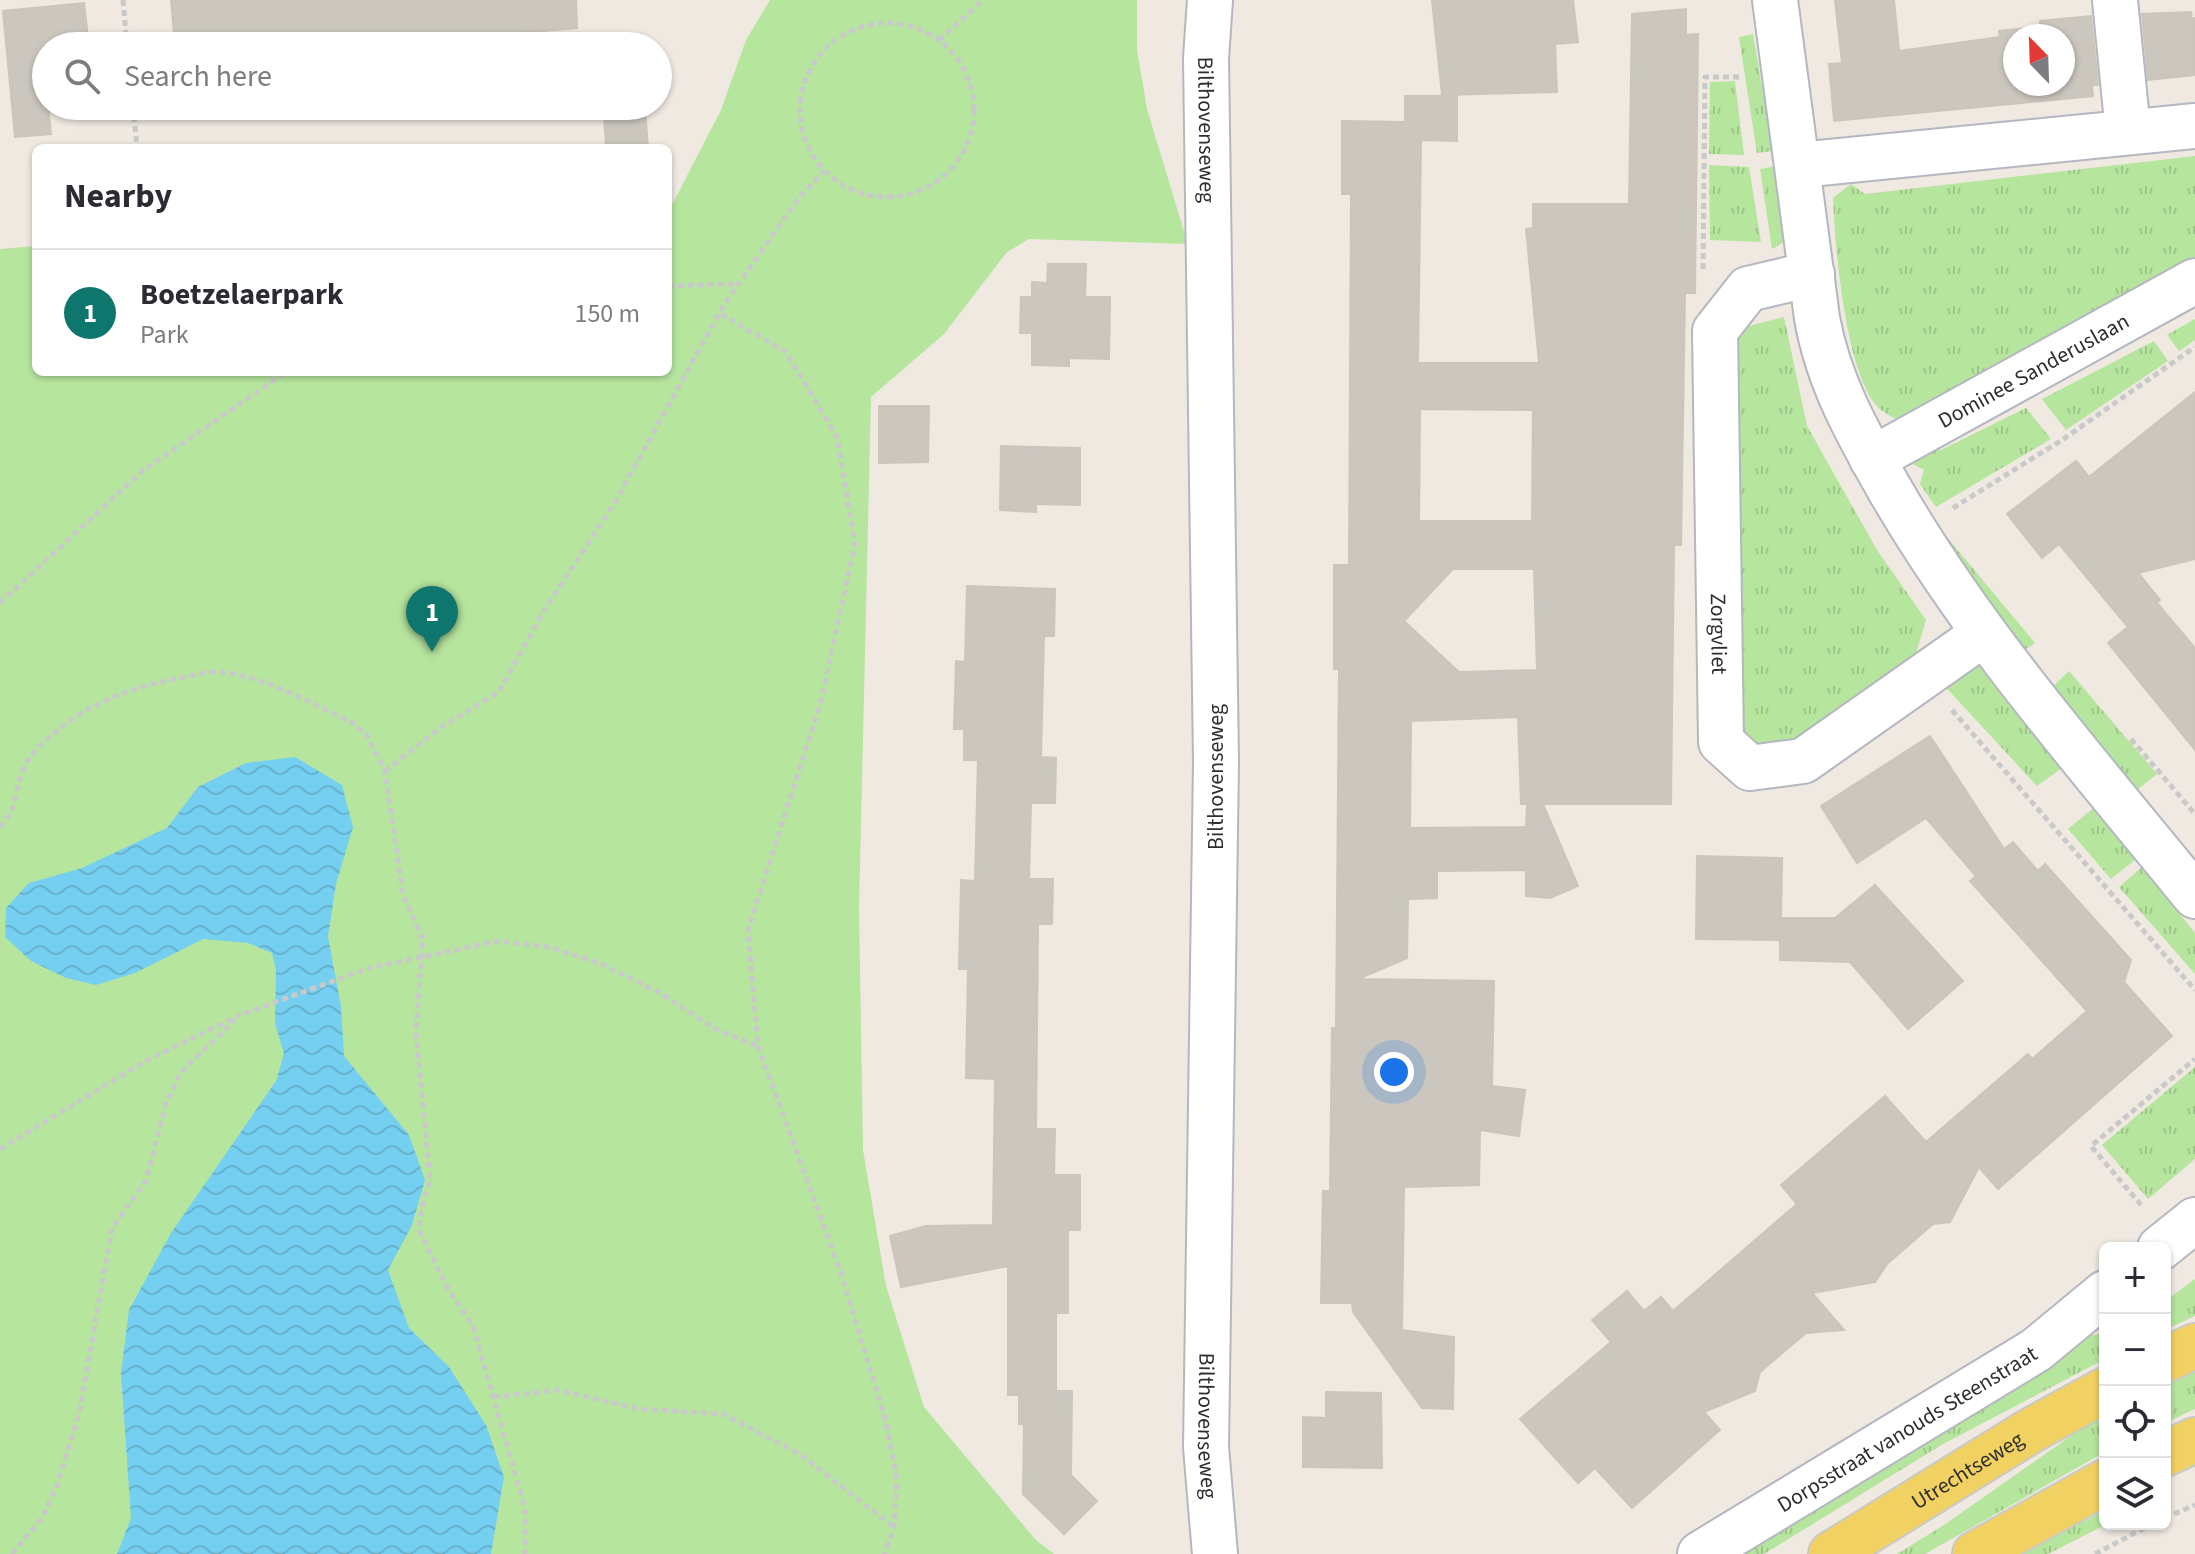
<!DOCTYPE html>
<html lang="en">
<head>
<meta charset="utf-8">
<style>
	:root { --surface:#fff; --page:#f2f2f3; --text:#2b2b33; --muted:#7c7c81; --line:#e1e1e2; --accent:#0f766e }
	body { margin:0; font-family:"Source Sans 3",sans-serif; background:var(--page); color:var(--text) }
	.controls { position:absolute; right:24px; bottom:24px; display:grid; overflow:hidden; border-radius:12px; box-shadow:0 2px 6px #0004 }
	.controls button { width:72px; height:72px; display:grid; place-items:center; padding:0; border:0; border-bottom:2px solid var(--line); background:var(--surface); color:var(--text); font:40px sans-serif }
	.compass { position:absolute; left:2003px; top:24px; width:72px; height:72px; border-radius:50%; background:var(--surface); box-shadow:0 2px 6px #0004; rotate:337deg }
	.you { position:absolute; left:1394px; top:1072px; width:28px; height:28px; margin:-20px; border:6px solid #fff; border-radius:50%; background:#1a73e8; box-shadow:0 0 0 12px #1a73e833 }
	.badge { display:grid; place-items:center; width:52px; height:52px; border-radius:50%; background:var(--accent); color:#fff; font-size:26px; font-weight:700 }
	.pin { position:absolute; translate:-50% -66px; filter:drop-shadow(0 2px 4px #0008) }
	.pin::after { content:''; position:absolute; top:42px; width:28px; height:24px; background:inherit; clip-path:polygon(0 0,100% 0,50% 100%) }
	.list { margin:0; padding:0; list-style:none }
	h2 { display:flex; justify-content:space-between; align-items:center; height:104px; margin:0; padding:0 32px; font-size:34px }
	h2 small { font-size:26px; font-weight:400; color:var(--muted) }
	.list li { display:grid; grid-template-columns:52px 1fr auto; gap:24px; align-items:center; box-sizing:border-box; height:128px; padding:0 32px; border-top:2px solid var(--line) }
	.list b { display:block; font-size:30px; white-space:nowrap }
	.list p { margin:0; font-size:26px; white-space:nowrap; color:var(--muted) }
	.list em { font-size:26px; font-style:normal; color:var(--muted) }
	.icon { flex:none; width:44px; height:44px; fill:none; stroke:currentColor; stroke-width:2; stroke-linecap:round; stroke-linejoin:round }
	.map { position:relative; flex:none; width:2195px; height:1554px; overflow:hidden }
	.search { position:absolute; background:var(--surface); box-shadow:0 2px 6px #0004; left:32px; top:32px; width:640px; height:88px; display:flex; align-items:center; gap:20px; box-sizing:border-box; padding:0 28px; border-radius:44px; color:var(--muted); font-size:30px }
	.panel { position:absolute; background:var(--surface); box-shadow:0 2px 6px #0004; left:32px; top:144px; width:640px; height:232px; border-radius:12px }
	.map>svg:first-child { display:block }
	.grass { fill:url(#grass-tufts) }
	.park { fill:#b6e59e }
	.water { fill:url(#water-waves) }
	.building { fill:#cbc7bf; stroke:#cbc5ba; stroke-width:2; fill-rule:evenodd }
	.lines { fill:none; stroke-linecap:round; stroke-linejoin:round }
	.minor-casing { stroke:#b4b7c1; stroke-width:48 }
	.major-casing { stroke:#c9c9c9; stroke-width:48 }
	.path { stroke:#c9c9c9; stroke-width:5; stroke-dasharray:6 4; stroke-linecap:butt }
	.minor { stroke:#fff; stroke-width:44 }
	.major { stroke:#f2d163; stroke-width:44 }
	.labels { text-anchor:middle; stroke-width:8; stroke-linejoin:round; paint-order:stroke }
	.street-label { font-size:22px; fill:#2e2e2e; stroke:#fff }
</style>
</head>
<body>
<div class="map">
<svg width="2195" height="1554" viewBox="0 0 2195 1554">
	<defs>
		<pattern id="grass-tufts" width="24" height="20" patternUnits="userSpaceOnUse" patternTransform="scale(2)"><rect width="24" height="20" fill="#b6e59e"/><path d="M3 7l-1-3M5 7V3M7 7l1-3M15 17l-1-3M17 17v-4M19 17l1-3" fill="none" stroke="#9dc588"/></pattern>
		<pattern id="water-waves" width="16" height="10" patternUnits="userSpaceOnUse" patternTransform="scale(2)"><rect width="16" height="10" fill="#75cff0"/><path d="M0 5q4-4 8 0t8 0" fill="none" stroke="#66b2ce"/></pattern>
	</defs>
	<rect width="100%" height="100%" fill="#efe9e1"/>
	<g class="grass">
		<path d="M 1753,34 L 1773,151 L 1757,153 L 1739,37 Z"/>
		<path d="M 1735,81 L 1744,155 L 1709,154 L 1710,82 Z"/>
		<path d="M 2195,156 L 2195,263 L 1900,422 C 1892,416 1880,411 1875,404 C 1845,366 1835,247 1833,198 L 1851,184 L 1865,194 Z"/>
		<path d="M 1709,165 L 1749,167 L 1761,242 L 1710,240 Z"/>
		<path d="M 1776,166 L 1786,241 L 1772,249 L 1760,169 Z"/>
		<path d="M 1784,317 L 1807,426 L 1877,550 L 1926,620 L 1913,663 L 1803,742 L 1756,749 L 1731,727 L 1732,344 L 1745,327 Z"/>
		<path d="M 2195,319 L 2195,340 L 2179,351 L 2167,335 Z"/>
		<path d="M 2154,341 L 2168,361 L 2066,430 L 2042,399 Z"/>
		<path d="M 2026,408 L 2051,439 L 1936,507 L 1920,484 L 1924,470 L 1911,463 L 1924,445 L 1941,450 Z"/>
		<path d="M 1936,524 L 2035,643 L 2018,654 Z"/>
		<path d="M 1981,666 L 2062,768 L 2037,786 L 1939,680 Z"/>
		<path d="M 2069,671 L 2157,774 L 2132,794 L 2047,692 Z"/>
		<path d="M 2096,806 L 2136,859 L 2111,879 L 2068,829 Z"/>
		<path d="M 2142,867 L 2195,933 L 2195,974 L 2119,887 Z"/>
		<path d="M 2195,1067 L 2195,1159 L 2148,1199 L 2102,1145 Z"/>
		<path d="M 2195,1279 L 2195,1316 L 2165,1330 L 2165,1301 Z"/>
		<path d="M 2105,1333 L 2105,1359 L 1943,1444 L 1764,1554 L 1731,1554 L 2086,1336 Z"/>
		<path d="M 2195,1368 L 2195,1409 L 2165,1423 L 2165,1383 Z"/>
		<path d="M 2105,1412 L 2105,1452 L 1925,1554 L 1897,1554 L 1944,1525 Z"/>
		<path d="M 2105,1510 L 2107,1524 L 2048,1554 L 2021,1554 Z"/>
	</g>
	<path class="park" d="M 770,0 L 1137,0 L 1137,50 L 1147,109 L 1186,238 L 1187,244 L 1029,239 L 1007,252 L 944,334 L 871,397 L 859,908 L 863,1150 L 886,1286 L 924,1407 L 1035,1539 L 1054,1554 L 0,1554 L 0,249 L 36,246 L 36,372 L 668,372 L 668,203 L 673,203 L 721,110 L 746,40 Z"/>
	<path class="water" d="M 295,757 L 342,785 L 353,827 L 336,884 L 328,937 L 341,1006 L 344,1056 L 409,1135 L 425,1180 L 412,1225 L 388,1270 L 409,1328 L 449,1367 L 486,1425 L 504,1477 L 491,1554 L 117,1554 L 131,1518 L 121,1373 L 129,1310 L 171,1233 L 276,1081 L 284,1054 L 275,1023 L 276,971 L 272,953 L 248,943 L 203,939 L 135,973 L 96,985 L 66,978 L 31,961 L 5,937 L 6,908 L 29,883 L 82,868 L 167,828 L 198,787 L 246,763 Z"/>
	<g class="building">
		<path d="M 171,0 L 576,0 L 577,28 L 374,46 L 175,46 Z"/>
		<path d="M 1432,0 L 1573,0 L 1578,42 L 1555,44 L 1557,92 L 1442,95 Z"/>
		<path d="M 1835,0 L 1894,0 L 1899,51 L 2000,37 L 1999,31 L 2040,27 L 2040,21 L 2091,16 L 2098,85 L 2092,85 L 2093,96 L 1834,121 L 1829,64 L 1842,63 ZM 2015,36 L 2063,36 L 2063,84 L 2015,84 Z"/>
		<path d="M 84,3 L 89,46 L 42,46 L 51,134 L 15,137 L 3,11 Z"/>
		<path d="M 1686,9 L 1686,35 L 1698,34 L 1695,293 L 1685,293 L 1681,545 L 1674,545 L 1671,804 L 1543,804 L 1578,886 L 1550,898 L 1526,896 L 1526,870 L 1437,871 L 1437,898 L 1408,899 L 1407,958 L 1358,979 L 1494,981 L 1492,1086 L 1525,1090 L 1519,1136 L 1480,1130 L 1479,1185 L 1404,1187 L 1402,1330 L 1454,1337 L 1453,1409 L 1422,1408 L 1353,1312 L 1352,1303 L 1321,1303 L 1323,1191 L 1330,1191 L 1332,1028 L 1336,1028 L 1339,669 L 1334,669 L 1334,565 L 1349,565 L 1351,194 L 1342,194 L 1342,121 L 1405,122 L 1405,96 L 1457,96 L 1457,141 L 1421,140 L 1418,363 L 1539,363 L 1526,229 L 1533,228 L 1533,204 L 1629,204 L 1632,14 ZM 1420,409 L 1533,410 L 1532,521 L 1419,521 ZM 1453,569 L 1534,569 L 1537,670 L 1459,672 L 1404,621 ZM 1518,717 L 1521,804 L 1527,804 L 1526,827 L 1410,828 L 1411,721 Z"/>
		<path d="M 2191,12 L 2192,19 L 2195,18 L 2195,75 L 2148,80 L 2142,14 Z"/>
		<path d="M 645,109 L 648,148 L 606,148 L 604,113 Z"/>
		<path d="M 1048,264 L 1086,264 L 1085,297 L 1110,297 L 1109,359 L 1069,358 L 1069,366 L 1032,365 L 1032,333 L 1020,333 L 1021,297 L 1032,297 L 1032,282 L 1047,283 Z"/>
		<path d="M 2195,392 L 2195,559 L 2138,573 L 2160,600 L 2157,603 L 2195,648 L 2195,750 L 2108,643 L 2128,627 L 2059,544 L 2042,558 L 2007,514 L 2076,461 L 2089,477 Z"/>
		<path d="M 879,406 L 929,406 L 928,462 L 879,463 Z"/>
		<path d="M 1001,446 L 1080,448 L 1080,505 L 1036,504 L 1036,512 L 1000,510 Z"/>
		<path d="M 967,586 L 1055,589 L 1054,636 L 1044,636 L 1041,757 L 1056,758 L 1055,803 L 1031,803 L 1029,879 L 1053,879 L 1052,924 L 1038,924 L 1036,1129 L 1055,1129 L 1054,1175 L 1080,1175 L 1080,1230 L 1068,1230 L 1068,1313 L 1056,1313 L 1056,1391 L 1072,1391 L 1071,1475 L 1097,1501 L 1064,1534 L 1023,1494 L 1024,1424 L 1019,1424 L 1019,1395 L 1008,1395 L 1008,1266 L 901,1287 L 890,1236 L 926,1226 L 993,1225 L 995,1079 L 966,1078 L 968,969 L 959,969 L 961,880 L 975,881 L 978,760 L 964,760 L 964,729 L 954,729 L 956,661 L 965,662 Z"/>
		<path d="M 1930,736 L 2004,849 L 2013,842 L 2038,871 L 2045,864 L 2131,960 L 2124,982 L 2172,1036 L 1998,1189 L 1979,1167 L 1950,1222 L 1933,1224 L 1887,1264 L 1875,1282 L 1812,1293 L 1844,1330 L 1806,1333 L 1760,1372 L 1755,1391 L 1704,1412 L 1720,1430 L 1632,1508 L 1595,1468 L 1578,1483 L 1520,1419 L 1611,1342 L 1592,1320 L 1627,1291 L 1644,1311 L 1661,1297 L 1673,1311 L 1797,1204 L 1781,1185 L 1885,1096 L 1926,1142 L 2028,1054 L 2032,1059 L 2087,1011 L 1970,881 L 1976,876 L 1926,818 L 1857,863 L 1821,806 Z"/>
		<path d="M 1697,856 L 1782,858 L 1781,918 L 1835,918 L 1875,885 L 1963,981 L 1908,1029 L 1850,962 L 1780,960 L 1780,940 L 1696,939 Z"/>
		<path d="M 1326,1392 L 1381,1393 L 1382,1468 L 1303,1467 L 1303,1417 L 1326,1418 Z"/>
	</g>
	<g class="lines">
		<defs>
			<g id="minor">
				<path id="s1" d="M 1210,0 L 1206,58 L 1216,762 L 1206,1447 L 1215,1554"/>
				<path d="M 1775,0 L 1817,318 C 1828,381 1858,434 1890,490 C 1975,637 2088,764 2195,896"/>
				<path d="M 2115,0 L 2128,132"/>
				<path d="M 1799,165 L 2195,126"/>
				<path id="s2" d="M 1812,274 L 1748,289 L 1715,331 L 1721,742 L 1750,768 L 1803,761 L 1982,635"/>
				<path id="s3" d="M 1872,459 L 2195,281"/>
				<path d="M 2160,1248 L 2195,1220"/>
				<path id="s4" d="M 1700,1554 L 2036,1350 L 2105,1293"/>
			</g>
			<g id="major">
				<path d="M 2165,1360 L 2195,1346"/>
				<path d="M 2165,1454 L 2195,1440"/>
				<path id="s5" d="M 1831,1554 L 2030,1431 L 2105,1390"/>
				<path d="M 1975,1554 L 2105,1482"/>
			</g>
		</defs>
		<use href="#minor" class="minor-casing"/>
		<use href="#major" class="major-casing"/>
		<g class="path">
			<path d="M 123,0 L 127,46"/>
			<circle cx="887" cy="110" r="87"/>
			<path d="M 939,40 L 983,0"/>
			<path d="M 133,106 L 137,148"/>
			<path d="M 1703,269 L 1705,77 L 1739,77"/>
			<path d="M 668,286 L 739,284"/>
			<path d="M 721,314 L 786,352 L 837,437 L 855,544 L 820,705 L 748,930 L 758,1046 L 841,1273 L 885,1418 L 897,1480 L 894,1528 L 884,1554"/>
			<path d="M 1953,508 L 2062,440 L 2195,347"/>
			<path d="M 0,603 L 141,472 L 286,372"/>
			<path d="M 1952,710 L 2195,990"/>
			<path d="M 2131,739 L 2195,814"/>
			<path d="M 385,771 L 440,728 L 499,692 L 543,612 L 615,502 L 725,303 L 798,199 L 824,171"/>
			<path d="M 0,827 C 23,804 11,777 35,751 C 76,707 128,687 186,677 C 195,675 207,671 216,672 C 262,674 312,704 353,723 L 366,734 L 385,771 L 403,895 L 423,939 L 416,1031 L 430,1180 L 422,1206 L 419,1230 L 447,1287 L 473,1326 L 525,1508 L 525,1554"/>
			<path d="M 0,1149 L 144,1062 L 240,1015 L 369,968 L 498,941 L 548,947 L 599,963 L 660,993 L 717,1030 L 758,1046"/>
			<path d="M 2141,1205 L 2091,1146 L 2195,1059"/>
			<path d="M 494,1397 L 558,1390 L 639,1409 L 723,1414 L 798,1453 L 894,1527"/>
			<path d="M 2165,1518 L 2195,1505"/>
			<path d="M 12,1554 L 42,1518 L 56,1488 L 79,1414 L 112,1228 L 146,1181 L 166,1103 L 181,1072 L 235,1020"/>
			<path d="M 2095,1554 L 2152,1524"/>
		</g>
		<use href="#minor" class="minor"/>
		<use href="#major" class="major"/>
	</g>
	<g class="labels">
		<g class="street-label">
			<text dy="8" stroke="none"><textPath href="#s1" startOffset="130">Bilthovenseweg</textPath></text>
			<text dy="8" stroke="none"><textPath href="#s3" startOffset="184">Dominee Sanderuslaan</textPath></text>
			<text dy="8" stroke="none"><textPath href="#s2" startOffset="422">Zorgvliet</textPath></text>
			<text transform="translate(1215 777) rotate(-90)" y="8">Bilthovenseweg</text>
			<text dy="8" stroke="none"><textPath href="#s1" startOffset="1426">Bilthovenseweg</textPath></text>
			<text dy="8" stroke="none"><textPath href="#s4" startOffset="242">Dorpsstraat vanouds Steenstraat</textPath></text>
			<text dy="8" stroke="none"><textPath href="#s5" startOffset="160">Utrechtseweg</textPath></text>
		</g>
	</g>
</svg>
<div class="controls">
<button>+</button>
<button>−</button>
<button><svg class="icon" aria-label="locate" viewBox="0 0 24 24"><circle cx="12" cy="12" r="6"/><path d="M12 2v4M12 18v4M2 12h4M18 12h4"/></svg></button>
<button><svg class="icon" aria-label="layers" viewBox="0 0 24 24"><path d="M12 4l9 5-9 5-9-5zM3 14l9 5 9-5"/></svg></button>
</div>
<svg class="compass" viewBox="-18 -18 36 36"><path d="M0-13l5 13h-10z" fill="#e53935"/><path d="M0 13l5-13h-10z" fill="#7c7c81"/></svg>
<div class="you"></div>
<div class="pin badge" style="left:432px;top:652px">1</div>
<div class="search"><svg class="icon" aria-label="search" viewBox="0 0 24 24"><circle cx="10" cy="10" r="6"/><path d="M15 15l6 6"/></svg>Search here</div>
<section class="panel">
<h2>Nearby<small></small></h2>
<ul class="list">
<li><span class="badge">1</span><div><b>Boetzelaerpark</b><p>Park</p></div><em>150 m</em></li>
</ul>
</section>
</div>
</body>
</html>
